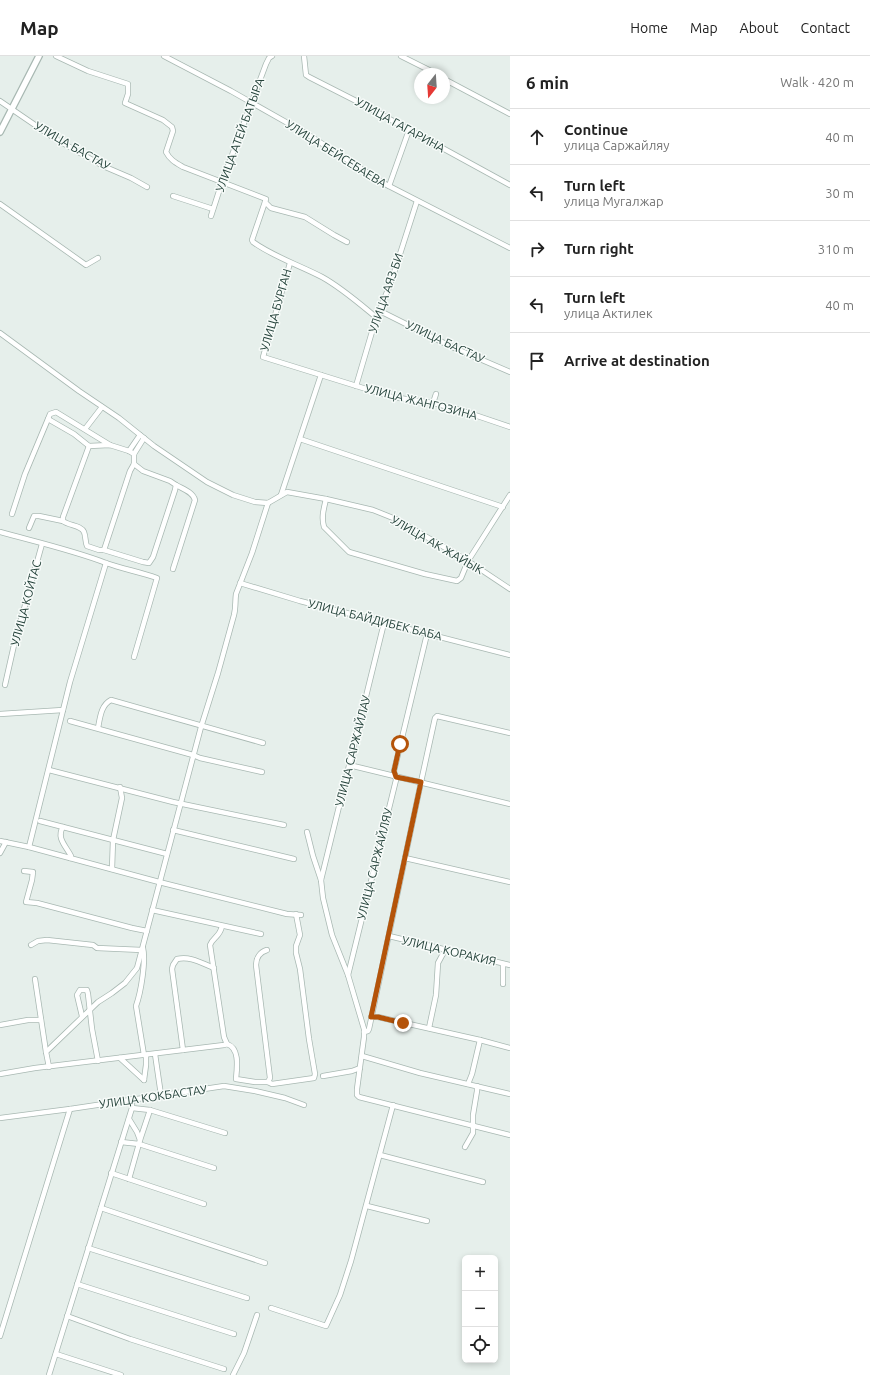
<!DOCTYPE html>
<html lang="en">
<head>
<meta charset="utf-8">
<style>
	:root { --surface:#fff; --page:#f6f6f6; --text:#222; --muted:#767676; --line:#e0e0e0 }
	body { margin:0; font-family:Ubuntu,sans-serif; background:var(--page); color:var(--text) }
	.controls { position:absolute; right:12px; bottom:12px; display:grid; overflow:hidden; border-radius:6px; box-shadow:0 2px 6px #0003 }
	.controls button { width:36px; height:36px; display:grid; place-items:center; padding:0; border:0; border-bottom:1px solid var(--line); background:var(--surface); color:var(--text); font:20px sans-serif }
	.compass { position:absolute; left:414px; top:12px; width:36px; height:36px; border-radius:50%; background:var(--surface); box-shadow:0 2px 6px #0003; rotate:197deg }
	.stop { position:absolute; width:12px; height:12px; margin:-9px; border:3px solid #b45309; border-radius:50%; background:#fff }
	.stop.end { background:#b45309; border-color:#fff; box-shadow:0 1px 4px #0008 }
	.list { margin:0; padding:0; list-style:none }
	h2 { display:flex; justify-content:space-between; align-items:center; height:52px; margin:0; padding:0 16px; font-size:17px }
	h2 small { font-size:13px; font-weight:400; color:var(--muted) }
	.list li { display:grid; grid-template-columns:26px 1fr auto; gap:12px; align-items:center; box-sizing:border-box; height:56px; padding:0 16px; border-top:1px solid var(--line) }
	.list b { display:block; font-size:15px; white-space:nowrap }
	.list p { margin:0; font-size:13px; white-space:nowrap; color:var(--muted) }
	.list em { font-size:13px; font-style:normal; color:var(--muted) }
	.icon { flex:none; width:22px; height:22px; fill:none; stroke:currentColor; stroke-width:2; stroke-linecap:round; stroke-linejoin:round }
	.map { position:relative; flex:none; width:510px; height:1319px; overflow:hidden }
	header { display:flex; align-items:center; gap:24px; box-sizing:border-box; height:56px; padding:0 20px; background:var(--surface); border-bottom:1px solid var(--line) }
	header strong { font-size:19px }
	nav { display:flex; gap:22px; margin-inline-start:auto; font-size:14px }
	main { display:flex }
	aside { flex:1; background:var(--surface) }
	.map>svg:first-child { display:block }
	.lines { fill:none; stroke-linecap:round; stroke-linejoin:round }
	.minor-casing { stroke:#a8b8b2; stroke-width:6 }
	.tertiary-casing { stroke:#a8b8b2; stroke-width:8 }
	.minor { stroke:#fff; stroke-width:4.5 }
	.tertiary { stroke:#fff; stroke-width:5.5 }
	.route { stroke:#b45309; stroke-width:5 }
	.labels { text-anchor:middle; stroke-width:3; stroke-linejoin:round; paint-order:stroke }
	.street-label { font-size:12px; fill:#24423a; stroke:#f7fbf9 }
</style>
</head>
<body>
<header>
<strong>Map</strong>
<nav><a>Home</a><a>Map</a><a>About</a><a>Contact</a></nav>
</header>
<main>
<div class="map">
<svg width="510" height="1319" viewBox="0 0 510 1319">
	<rect width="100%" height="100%" fill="#e6efeb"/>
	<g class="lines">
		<defs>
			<g id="minor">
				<path d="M 56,0 L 88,15 L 128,28 L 128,38 L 125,47 L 163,64 L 172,71 L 173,75 L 166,96 C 170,104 176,107 183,111 L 266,143 L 265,146 L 271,152 L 305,161 L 334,179 L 347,186"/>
				<path d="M 164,0 L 231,35 L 307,78 L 385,128 L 510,192"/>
				<path d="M 304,0 L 306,19 L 309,21 L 362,48 L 510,129"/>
				<path d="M 401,0 L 437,18"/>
				<path d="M 444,23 L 510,58"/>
				<path d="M 0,45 L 54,82 L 80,97 L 103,110 L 131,122 L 147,131"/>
				<path d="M 389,130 L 409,74"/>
				<path d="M 173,140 L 213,153"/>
				<path d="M 265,146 L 252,184 L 253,186 C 274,201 299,209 322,221 C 342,232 360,248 377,262"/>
				<path d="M 0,148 L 86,209 L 98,202"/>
				<path d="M 211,160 L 222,126 L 266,8 L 269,2 L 272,0"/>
				<path d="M 290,207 L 263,301 L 392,341 L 433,347 L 457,353 L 510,371"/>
				<path d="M 380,255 L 452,291 L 510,316"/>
				<path d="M 0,277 L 79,335 L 119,362 L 154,390 L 207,426 L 233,439 L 255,446 L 268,447"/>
				<path d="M 356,330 L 374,269 L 392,223 L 417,145"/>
				<path d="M 433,347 L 436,338"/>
				<path d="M 48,363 L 50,358 L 56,356 L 110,389"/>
				<path d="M 85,373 L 102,351"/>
				<path d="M 300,383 L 503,451"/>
				<path d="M 110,389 L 129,395 L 134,398 L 134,408 L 130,415 L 104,494 L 99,494 L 87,490 C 85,486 86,481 84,476 C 81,469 69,470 63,465 L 63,461 L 89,390 Z"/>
				<path d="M 129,395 L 140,379"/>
				<path d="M 134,398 L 144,382"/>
				<path d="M 281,439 L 321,319"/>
				<path d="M 326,443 C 324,452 321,461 324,471 L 349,496 L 425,518 L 457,525 L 461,522 L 468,505 L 510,439"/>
				<path d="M 268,447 L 287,436 L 326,443 L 373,454 L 398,464 L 413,473 L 468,505 L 510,533"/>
				<path d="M 12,458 L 25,418 L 48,363 L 74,378 L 89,390"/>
				<path d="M 29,472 L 34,460 L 39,460 L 63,465"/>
				<path d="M 0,476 C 36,486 72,494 106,507 C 123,513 140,516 157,522 L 134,601"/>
				<path d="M 104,494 L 143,506 L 149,507 L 153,501 L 175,434 L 176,429 L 170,425 L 143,415 L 134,408"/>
				<path d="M 173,513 L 195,444 C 193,436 183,433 176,429"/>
				<path d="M 240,527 L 300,545 L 510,599"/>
				<path d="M 5,629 L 14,589 L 42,488"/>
				<path d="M 0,658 L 63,654"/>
				<path d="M 70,665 L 193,699 L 200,702 L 262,716"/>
				<path d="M 98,672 C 100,662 101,649 111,644 L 263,687"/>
				<path d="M 349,709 L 510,748"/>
				<path d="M 49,714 L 173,746 L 284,769"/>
				<path d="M 421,726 L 435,662 L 437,660 L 510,677"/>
				<path d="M 40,765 L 167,798"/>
				<path d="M 63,771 C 56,782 66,790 71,800 L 70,802"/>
				<path d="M 173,774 L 294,803"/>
				<path d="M 307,776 L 313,800 L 321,824 L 323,842 L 332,879 L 348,919 L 364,973 L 364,981 L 357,1033 L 357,1039 L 359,1041 L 510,1079"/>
				<path d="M 0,785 L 29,791 L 159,826 L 287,858 L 301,859"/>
				<path d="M 29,791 L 70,626 L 106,507"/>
				<path d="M 0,797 L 6,786"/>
				<path d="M 405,802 L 510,826"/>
				<path d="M 112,813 L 113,784 L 122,742 L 120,731"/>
				<path d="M 24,815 L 33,816 L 32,824 L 26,846 L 37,847 L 132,872 L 147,875"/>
				<path d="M 321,824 L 384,567"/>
				<path d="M 152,854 L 261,878"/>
				<path d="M 222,870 C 220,881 213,881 210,889 L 224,981 L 227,988"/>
				<path d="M 389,880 L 510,909"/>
				<path d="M 31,889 L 38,885 L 47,884 L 93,889 L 97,892 L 142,894"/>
				<path d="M 143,892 C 146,905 141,936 136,950 L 144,999"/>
				<path d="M 267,894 C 260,896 256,902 256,909 L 270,1022 L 268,1026"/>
				<path d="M 503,908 L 503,928"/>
				<path d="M 348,919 L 396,724 L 394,715 L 427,578"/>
				<path d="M 35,923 L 46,996"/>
				<path d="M 82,960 L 77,939 L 80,934 L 87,934 L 88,938 L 92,973 L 98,1005"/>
				<path d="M 371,961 L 378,961 L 480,984 L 510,992"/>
				<path d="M 0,969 L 28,964 L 41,964"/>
				<path d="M 429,972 L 436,939 L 438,907 L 445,894"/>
				<path d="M 364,976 L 368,975 L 369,973 L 421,726"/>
				<path d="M 183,994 L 172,913 L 173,909 L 177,903 C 191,900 201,907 214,912"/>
				<path d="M 155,998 L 161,1039"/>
				<path d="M 362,1000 L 420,1017 L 510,1038"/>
				<path d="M 120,1002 L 144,1024"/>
				<path d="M 49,1011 L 46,996 L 98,946 L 112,937 L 125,927 L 137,912 L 201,671 L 218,617 L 234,559 C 236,551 235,545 236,538 L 252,497 L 268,447"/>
				<path d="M 0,1018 L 35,1012 L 224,989 L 227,988 C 240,992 237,1012 236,1023 L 255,1026 L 268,1026 L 272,1028 L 314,1022 L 315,1018 L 309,983 L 300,913 L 296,897 L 296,890 L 300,879 L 296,858"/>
				<path d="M 323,1020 L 352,1015 L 360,1012"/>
				<path d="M 144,1024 L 146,1009 L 146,999"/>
				<path d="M 468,1028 L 472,1018 L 480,984"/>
				<path d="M 132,1052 L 150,1054 L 225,1077"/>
				<path d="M 0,1062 L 70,1053 L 224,1030 L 255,1035 L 285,1042 L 304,1049"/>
				<path d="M 129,1063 L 137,1076 L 140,1084 L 129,1123"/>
				<path d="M 140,1084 L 150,1054"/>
				<path d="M 121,1086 L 139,1088 L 214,1112"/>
				<path d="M 465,1091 L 473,1077 L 473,1059 L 477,1035 L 477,1030"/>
				<path d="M 380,1099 L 483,1126"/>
				<path d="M 111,1117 L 204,1148"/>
				<path d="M 367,1150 L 427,1165"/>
				<path d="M 101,1152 L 265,1207"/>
				<path d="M 88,1192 L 247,1242"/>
				<path d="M 77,1228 L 234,1278"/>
				<path d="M 271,1252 L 326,1270 L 340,1239 L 351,1205 L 393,1049"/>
				<path d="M 67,1260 L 130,1283 L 224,1313"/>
				<path d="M 0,1280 L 70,1053"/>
				<path d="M 56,1298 L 121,1319"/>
				<path d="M 49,1319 L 132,1052 L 132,1043"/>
				<path d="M 233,1319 L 244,1297 L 257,1259"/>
			</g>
			<path id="tertiary" d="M 0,76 L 39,0"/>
		</defs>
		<use href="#minor" class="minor-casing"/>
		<use href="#tertiary" class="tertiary-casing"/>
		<use href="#minor" class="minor"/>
		<use href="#tertiary" class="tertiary"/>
	</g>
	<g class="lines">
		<path class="route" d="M 400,688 L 394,715 L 396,721 L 421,726 L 371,961 L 378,961 L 403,967"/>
	</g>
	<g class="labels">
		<g class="street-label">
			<text transform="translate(400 69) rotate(29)" y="4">УЛИЦА ГАГАРИНА</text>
			<text transform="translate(240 79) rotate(-70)" y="4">УЛИЦА АТЕЙ БАТЫРА</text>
			<text transform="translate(72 90) rotate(30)" y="4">УЛИЦА БАСТАУ</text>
			<text transform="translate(336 98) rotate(32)" y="4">УЛИЦА БЕЙСЕБАЕВА</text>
			<text transform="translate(386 237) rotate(-71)" y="4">УЛИЦА АЯЗ БИ</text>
			<text transform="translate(276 254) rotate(-74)" y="4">УЛИЦА БУРГАН</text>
			<text transform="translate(445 286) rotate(25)" y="4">УЛИЦА БАСТАУ</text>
			<text transform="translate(421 346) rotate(14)" y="4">УЛИЦА ЖАНГОЗИНА</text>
			<text transform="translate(437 489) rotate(30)" y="4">УЛИЦА АК ЖАЙЫК</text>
			<text transform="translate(26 547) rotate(-75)" y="4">УЛИЦА КОЙТАС</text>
			<text transform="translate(375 564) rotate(14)" y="4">УЛИЦА БАЙДИБЕК БАБА</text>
			<text transform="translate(353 695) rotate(-76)" y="4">УЛИЦА САРЖАЙЛАУ</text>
			<text transform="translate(375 808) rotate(-76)" y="4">УЛИЦА САРЖАЙЛЯУ</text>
			<text transform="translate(449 895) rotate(13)" y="4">УЛИЦА КОРАКИЯ</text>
			<text transform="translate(153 1041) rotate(-8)" y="4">УЛИЦА КОКБАСТАУ</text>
		</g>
	</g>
</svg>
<div class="controls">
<button>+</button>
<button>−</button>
<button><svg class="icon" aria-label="locate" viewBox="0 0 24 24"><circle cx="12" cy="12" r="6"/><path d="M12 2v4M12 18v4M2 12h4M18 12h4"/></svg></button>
</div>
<svg class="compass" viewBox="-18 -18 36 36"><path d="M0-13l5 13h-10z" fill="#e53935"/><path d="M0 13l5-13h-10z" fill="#767676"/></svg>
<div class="stop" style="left:400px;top:688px"></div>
<div class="stop end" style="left:403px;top:967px"></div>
</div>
<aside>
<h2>6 min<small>Walk · 420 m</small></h2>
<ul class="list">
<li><svg class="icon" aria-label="ahead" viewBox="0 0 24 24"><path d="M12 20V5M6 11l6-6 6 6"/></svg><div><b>Continue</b><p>улица Саржайляу</p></div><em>40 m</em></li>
<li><svg class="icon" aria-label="left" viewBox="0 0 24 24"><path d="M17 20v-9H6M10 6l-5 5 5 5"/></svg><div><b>Turn left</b><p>улица Мугалжар</p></div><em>30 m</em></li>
<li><svg class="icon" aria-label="right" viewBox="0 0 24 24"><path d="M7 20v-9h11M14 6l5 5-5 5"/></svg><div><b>Turn right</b></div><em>310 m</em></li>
<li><svg class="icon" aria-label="left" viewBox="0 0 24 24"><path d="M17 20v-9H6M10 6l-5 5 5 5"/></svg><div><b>Turn left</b><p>улица Актилек</p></div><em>40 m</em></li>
<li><svg class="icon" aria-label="arrive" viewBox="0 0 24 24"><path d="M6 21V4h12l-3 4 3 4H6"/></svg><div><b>Arrive at destination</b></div></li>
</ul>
</aside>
</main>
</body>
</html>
